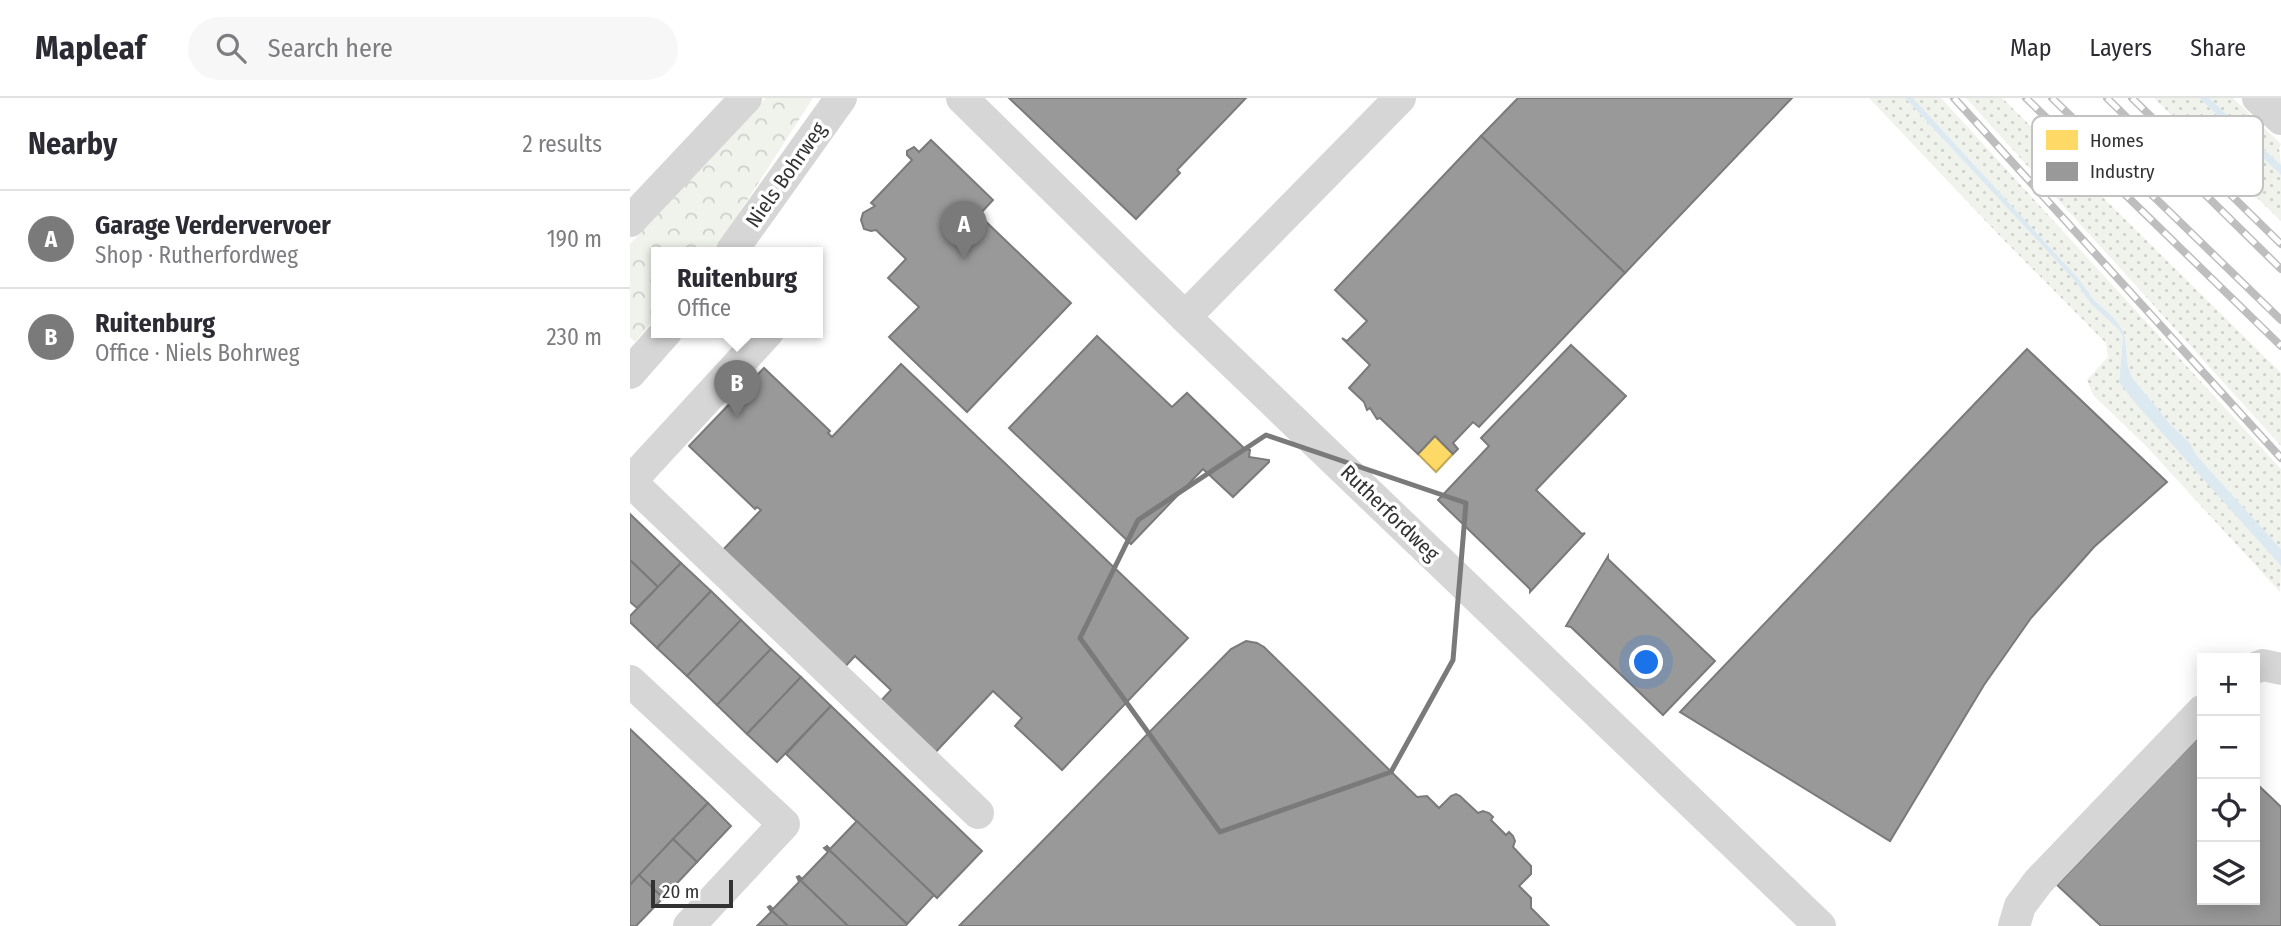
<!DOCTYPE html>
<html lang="en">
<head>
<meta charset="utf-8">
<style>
	:root { --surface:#fff; --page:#f7f7f7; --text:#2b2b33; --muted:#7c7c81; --line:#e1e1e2; --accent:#7a7a7a }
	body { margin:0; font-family:"Fira Sans Condensed",sans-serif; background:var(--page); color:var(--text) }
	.controls { position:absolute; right:21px; bottom:21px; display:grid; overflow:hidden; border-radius:0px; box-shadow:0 4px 18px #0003 }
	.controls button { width:63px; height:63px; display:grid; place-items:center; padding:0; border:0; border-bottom:2px solid var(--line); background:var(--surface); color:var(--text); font:35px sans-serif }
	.scale { position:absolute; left:21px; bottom:18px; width:82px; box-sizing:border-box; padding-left:7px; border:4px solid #323232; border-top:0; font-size:19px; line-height:24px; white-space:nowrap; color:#323232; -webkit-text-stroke:5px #fff; paint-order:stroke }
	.you { position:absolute; left:1017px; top:565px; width:24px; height:24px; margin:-18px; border:5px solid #fff; border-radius:50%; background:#1a73e8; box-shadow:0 0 0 10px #1a73e833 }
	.badge { display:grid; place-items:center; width:46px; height:46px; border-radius:50%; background:var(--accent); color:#fff; font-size:23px; font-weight:700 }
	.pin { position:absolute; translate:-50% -58px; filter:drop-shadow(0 2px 4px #0008) }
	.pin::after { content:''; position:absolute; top:37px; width:24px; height:21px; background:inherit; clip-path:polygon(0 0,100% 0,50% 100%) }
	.popup { position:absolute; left:21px; top:149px; width:172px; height:91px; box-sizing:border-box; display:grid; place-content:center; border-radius:0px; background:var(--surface); filter:drop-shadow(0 2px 5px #0005); font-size:23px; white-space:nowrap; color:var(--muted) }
	.popup b { font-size:26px; color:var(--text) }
	.popup::after { content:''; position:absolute; left:50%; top:100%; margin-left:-14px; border:14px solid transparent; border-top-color:var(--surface) }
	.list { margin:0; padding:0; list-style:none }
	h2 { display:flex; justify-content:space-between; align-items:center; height:91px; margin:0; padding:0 28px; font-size:30px }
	h2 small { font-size:23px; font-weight:400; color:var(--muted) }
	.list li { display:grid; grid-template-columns:46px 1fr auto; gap:21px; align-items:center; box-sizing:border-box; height:98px; padding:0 28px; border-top:2px solid var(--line) }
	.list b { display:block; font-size:26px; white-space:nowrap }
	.list p { margin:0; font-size:23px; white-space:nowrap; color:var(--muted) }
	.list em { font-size:23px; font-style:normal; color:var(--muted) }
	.icon { flex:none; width:38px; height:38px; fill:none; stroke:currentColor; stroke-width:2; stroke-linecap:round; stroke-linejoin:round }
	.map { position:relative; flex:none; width:1651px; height:828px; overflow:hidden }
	header { display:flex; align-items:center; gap:42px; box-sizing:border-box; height:98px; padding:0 35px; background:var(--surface); border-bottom:2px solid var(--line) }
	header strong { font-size:33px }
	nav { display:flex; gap:38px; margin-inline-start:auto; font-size:24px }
	.search { width:490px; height:63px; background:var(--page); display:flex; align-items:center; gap:18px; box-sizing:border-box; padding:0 24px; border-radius:38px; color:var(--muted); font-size:26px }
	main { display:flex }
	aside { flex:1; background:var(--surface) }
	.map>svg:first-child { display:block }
	.grass { fill:url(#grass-dots) }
	.forest { fill:url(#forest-crowns) }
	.water { fill:#dce9f0 }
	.homes { fill:#ffd966; stroke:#c2a756; stroke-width:2 }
	.industry { fill:#999; stroke:#7a7a7a; stroke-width:2 }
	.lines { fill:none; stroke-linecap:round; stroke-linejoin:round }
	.minor { stroke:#d6d6d6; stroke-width:32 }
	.rail-casing { stroke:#bebebe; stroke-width:8 }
	.rail { stroke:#fff; stroke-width:5; stroke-dasharray:16; stroke-linecap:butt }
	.marked { fill:none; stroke:#7a7a7a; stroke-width:5; stroke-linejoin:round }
	.labels { text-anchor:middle; stroke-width:7; stroke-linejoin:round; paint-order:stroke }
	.street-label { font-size:21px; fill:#323232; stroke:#fff }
	.key { fill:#fff; stroke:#c2c2c2; stroke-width:2 }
	.key-label { font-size:19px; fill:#323232 }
</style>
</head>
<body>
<header>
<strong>Mapleaf</strong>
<div class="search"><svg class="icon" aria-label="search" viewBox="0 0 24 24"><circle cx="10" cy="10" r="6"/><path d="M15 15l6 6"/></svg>Search here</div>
<nav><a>Map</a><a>Layers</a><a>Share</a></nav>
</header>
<main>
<aside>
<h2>Nearby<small>2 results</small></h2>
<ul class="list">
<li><span class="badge">A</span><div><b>Garage Verdervervoer</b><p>Shop · Rutherfordweg</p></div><em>190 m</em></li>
<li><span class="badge">B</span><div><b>Ruitenburg</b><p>Office · Niels Bohrweg</p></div><em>230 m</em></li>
</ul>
</aside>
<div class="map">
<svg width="1651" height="828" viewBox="0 0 1651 828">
	<defs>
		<pattern id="grass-dots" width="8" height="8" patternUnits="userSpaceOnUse" patternTransform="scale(1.75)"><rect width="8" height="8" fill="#f0f2ec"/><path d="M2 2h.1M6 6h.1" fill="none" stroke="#ced0cb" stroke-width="1.8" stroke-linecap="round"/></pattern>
		<pattern id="forest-crowns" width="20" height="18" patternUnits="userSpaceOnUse" patternTransform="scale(1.75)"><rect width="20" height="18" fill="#f0f2ec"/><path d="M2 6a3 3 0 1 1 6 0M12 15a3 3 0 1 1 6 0" fill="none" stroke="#ced0cb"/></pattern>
	</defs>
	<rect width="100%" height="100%" fill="#fff"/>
	<g class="grass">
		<path d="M 1239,0 L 1275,0 L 1445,183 L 1461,206 L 1489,232 L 1493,239 L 1489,284 L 1651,468 L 1650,494 L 1517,349 L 1463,297 L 1457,282 L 1478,259 L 1476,245 L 1370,138 Z"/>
		<path d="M 1283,0 L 1311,0 L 1651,371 L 1651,451 L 1567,358 L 1560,345 L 1541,327 L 1501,278 L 1498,268 L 1494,234 L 1484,220 L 1464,202 L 1448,180 Z"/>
		<path d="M 1336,0 L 1372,0 L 1651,275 L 1651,348 Z"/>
		<path d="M 1524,0 L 1569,0 L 1651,77 L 1651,123 Z"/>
		<path d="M 1579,0 L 1603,0 L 1651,46 L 1649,50 L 1651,67 Z"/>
	</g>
	<path class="forest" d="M 136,0 L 183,0 L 96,135 L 80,154 L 27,154 L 26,218 L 5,244 L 0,239 L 0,146 Z"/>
	<g class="water">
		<path d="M 1275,0 L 1283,0 L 1448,180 L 1464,202 L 1484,220 L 1494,234 L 1498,268 L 1501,278 L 1541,327 L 1560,345 L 1567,358 L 1651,451 L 1651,468 L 1507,307 L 1489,284 L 1493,239 L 1489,232 L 1461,206 L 1445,183 Z"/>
		<path d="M 1569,0 L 1579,0 L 1651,67 L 1651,77 Z"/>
	</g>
	<path class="homes" d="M 805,338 L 823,356 L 806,374 L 788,356 Z"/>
	<g class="industry">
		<path d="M 379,0 L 616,0 L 547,72 L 550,75 L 506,121 Z"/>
		<path d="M 888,0 L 1162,0 L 995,175 L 851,38 Z"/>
		<path d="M 851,38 L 995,175 L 849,329 L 843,324 L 823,345 L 828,351 L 823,356 L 805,338 L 788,356 L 750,320 L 747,321 L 740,310 L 737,312 L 734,304 L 719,290 L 740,267 L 712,240 L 717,243 L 737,223 L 705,192 Z"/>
		<path d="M 301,42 L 363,102 L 349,117 L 441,205 L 337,314 L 259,239 L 289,209 L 258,180 L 276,161 L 246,132 L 241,133 L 234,131 L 231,122 L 233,115 L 245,108 L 241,105 L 282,62 L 277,57 L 277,53 L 284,49 L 289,54 Z"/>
		<path d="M 467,238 L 542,309 L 557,295 L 615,351 L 620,352 L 619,359 L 639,362 L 639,364 L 603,399 L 573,371 L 501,446 L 379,330 Z"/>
		<path d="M 941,247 L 996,298 L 906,392 L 952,436 L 955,435 L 900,494 L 900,491 L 808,402 L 859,348 L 851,340 Z"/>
		<path d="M 1397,251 L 1537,384 L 1464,449 L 1401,520 L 1354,587 L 1260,743 L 1050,614 Z"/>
		<path d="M 271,266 L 558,540 L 432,672 L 385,628 L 392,620 L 363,593 L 301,659 L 247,607 L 261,592 L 225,558 L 211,573 L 89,456 L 131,412 L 127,409 L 125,411 L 59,348 L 134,270 L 200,333 L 198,335 L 202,339 Z"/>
		<path d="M 0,416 L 51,465 L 28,489 L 0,462 Z"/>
		<path d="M 978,458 L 978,461 L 1085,563 L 1033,617 L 941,529 L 936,528 Z"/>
		<path d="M 0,462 L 28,489 L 7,510 L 0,504 Z"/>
		<path d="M 51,465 L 81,493 L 27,550 L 0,524 L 0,518 Z"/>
		<path d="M 81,493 L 111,522 L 57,578 L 27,550 Z"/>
		<path d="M 111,522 L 141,551 L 87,607 L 57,578 Z"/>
		<path d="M 616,543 L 627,545 L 634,549 L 787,699 L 797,698 L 809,710 L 821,698 L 826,696 L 830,698 L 848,715 L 853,713 L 859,715 L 863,719 L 861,722 L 876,737 L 879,734 L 883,738 L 885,743 L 883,749 L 901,768 L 901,776 L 889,788 L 901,800 L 901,810 L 919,828 L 329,828 L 601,551 Z"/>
		<path d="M 141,551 L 171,579 L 117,636 L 87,607 Z"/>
		<path d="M 171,579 L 201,608 L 147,664 L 117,636 Z"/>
		<path d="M 201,608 L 352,753 L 307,800 L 156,656 Z"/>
		<path d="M 0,631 L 78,705 L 0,787 Z"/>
		<path d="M 1572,635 L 1572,802 L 1625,802 L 1625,684 L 1651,709 L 1651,828 L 1471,828 L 1427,787 Z"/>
		<path d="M 78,705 L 101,728 L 67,764 L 43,741 Z"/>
		<path d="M 227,723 L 304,797 L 277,826 L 196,749 L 197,748 L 200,751 Z"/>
		<path d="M 43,741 L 67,764 L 33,800 L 9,777 Z"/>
		<path d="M 196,749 L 277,826 L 275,828 L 218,828 L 167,779 L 169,778 L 172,781 L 198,754 L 194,750 Z"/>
		<path d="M 9,777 L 33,800 L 6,828 L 0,828 L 0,787 Z"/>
		<path d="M 167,779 L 218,828 L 158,828 L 138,809 L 140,808 L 143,811 L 169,784 Z"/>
		<path d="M 138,809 L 158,828 L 127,828 L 141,814 Z"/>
	</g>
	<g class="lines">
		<g class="minor">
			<path d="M 332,0 L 555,219 L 1190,828"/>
			<path d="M 1628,0 L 1651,21"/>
			<path d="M 0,123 L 116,0"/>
			<path d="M 101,154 L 211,0"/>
			<path d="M 555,219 L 770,0"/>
			<path d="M 0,275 L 36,234"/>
			<path d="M 0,383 L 348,715"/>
			<path d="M 0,384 L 138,234"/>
			<path d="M 1625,570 L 1633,567 L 1651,571"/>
			<path d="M 0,583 L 154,726 L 59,828"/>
			<path d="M 1384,828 L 1390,808 L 1408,784 L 1572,613"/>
		</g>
		<defs>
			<g id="rail">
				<path d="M 1324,0 L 1651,360"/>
				<path d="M 1396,0 L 1651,248"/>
				<path d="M 1422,0 L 1651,222"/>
				<path d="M 1477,0 L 1651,171"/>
				<path d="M 1502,0 L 1651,146"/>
			</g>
		</defs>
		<use href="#rail" class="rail-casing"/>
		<use href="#rail" class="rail"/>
	</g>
	<path class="marked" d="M 636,337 L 836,405 L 823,562 L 761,674 L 590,734 L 450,540 L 508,422 Z"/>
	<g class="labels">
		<g class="street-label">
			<text transform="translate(156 77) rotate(-55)" y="7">Niels Bohrweg</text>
			<text transform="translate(760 415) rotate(44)" y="7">Rutherfordweg</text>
		</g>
	</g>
	<rect x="1402" y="18" width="231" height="80" rx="10" class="key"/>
	<rect x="1416" y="32" width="32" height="20" fill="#ffd966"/>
	<rect x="1416" y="64" width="32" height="19" fill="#999"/>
	<g class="key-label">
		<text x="1460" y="49">Homes</text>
		<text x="1460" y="80">Industry</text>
	</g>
</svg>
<div class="controls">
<button>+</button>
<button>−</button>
<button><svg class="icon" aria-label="locate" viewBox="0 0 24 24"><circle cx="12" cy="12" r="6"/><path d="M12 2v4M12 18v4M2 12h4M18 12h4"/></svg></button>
<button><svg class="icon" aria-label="layers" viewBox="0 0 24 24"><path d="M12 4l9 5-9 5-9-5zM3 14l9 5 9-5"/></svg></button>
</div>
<div class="scale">20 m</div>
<div class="you"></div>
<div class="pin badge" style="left:334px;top:161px">A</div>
<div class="pin badge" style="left:107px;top:320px">B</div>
<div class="popup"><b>Ruitenburg</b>Office</div>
</div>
</main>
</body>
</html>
